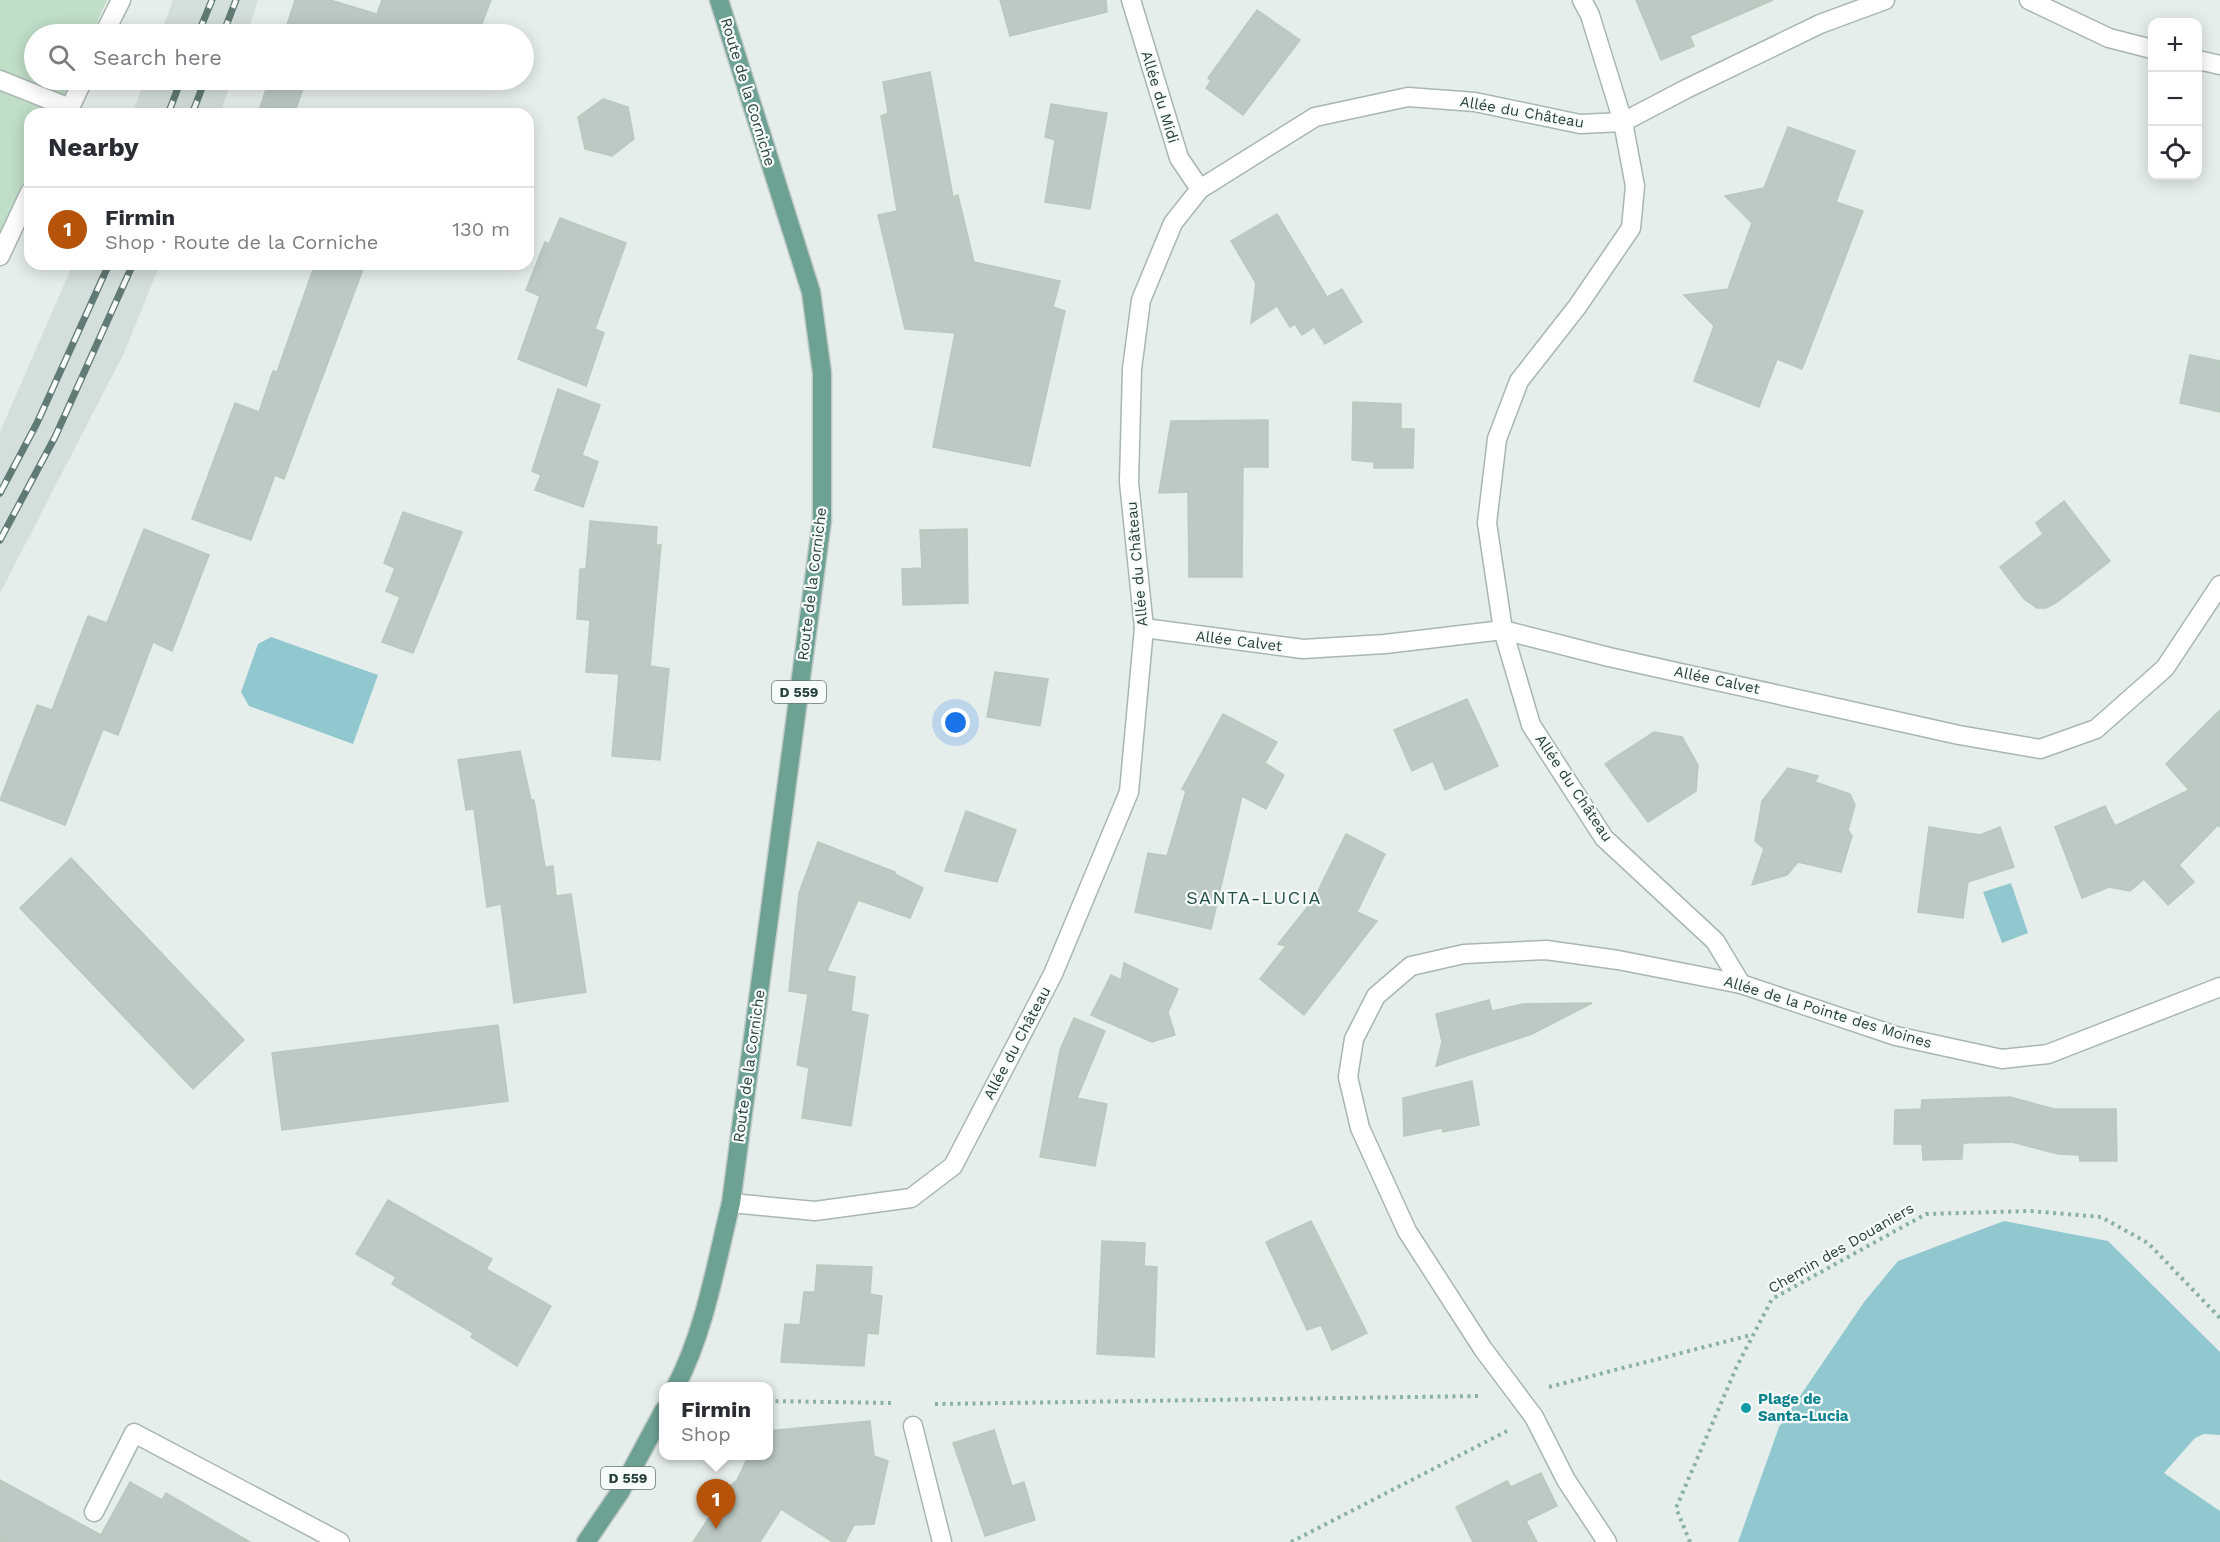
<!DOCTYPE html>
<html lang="en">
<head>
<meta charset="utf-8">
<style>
	:root { --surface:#fff; --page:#f2f2f3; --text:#2b2b33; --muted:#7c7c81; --line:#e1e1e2; --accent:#b45309 }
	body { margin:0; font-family:"Work Sans",sans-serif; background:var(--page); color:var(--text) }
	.controls { position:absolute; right:18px; top:18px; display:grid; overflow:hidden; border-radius:12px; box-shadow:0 3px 15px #0003 }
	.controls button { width:54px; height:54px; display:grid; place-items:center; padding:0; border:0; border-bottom:2px solid var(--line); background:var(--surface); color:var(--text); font:30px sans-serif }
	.you { position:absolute; left:956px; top:723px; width:21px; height:21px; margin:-15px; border:4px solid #fff; border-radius:50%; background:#1a73e8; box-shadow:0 0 0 9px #1a73e833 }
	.badge { display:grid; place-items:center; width:39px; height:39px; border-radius:50%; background:var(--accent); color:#fff; font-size:20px; font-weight:700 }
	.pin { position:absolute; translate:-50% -50px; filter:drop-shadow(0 2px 3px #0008) }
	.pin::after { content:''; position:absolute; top:32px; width:21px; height:18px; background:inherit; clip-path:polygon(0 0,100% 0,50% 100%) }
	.popup { position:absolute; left:659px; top:1382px; width:114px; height:78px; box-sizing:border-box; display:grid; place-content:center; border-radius:12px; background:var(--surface); filter:drop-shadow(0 2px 4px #0005); font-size:20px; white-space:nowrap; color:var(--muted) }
	.popup b { font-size:22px; color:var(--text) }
	.popup::after { content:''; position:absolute; left:50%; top:100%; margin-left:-12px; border:12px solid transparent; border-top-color:var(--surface) }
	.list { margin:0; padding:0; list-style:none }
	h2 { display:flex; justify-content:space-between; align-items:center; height:78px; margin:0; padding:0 24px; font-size:26px }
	h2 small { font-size:20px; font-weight:400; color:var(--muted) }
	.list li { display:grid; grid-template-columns:39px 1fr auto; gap:18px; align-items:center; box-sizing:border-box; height:84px; padding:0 24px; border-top:2px solid var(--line) }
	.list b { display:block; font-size:22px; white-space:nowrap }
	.list p { margin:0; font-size:20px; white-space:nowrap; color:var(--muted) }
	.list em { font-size:20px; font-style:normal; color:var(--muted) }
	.icon { flex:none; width:33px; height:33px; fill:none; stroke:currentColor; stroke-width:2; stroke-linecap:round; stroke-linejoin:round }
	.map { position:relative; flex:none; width:2220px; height:1542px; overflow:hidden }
	.search { position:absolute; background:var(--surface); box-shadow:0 3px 15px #0003; left:24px; top:24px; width:510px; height:66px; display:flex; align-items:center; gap:15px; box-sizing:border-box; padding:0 21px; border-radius:33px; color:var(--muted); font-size:22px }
	.panel { position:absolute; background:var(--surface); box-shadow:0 3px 15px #0003; left:24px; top:108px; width:510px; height:162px; border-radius:18px }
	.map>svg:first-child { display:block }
	.built { fill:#d4deda }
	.green { fill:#c0dec8 }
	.water { fill:#91c8d0 }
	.building { fill:#bcc9c4; stroke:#b9c8c1; stroke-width:1.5 }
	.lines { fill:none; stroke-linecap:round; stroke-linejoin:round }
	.service-casing { stroke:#a8b6b2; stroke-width:21 }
	.minor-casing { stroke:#a8b6b2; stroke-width:21 }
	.primary-casing { stroke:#c2cac7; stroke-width:21 }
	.path { stroke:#88b1a3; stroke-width:4; stroke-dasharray:3 4.5; stroke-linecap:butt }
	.service { stroke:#fff; stroke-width:18 }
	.minor { stroke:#fff; stroke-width:18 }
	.primary { stroke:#6da293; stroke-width:18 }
	.rail-casing { stroke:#607b73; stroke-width:7 }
	.rail { stroke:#f7fbf9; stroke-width:4.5; stroke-dasharray:14; stroke-linecap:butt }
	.culture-dot { fill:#0f9aa8; stroke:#f7fbf9; stroke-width:2 }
	.labels { text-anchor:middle; stroke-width:4.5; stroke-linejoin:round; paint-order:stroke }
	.shield { fill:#f7fbf9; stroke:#647872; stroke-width:1.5 }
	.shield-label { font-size:14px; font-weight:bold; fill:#254038 }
	.street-label { font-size:15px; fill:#254038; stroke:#f7fbf9 }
	.culture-label { font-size:15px; font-weight:bold; fill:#0d838f; stroke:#f7fbf9; text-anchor:start }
	.quarter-label { font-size:18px; letter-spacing:1.5px; fill:#225245; stroke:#f7fbf9 }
</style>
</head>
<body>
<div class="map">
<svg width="2220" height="1542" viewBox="0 0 2220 1542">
	<rect width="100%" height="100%" fill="#e6eeeb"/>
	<g class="built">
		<path d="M 173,0 L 258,0 L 247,34 L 161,34 Z"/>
		<path d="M 145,80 L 232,80 L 220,114 L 132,114 Z"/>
		<path d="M 73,264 L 160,264 L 124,353 L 0,593 L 0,432 Z"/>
	</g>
	<path class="green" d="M 0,0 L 107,0 L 92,34 L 34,34 L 34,80 L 72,80 L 57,114 L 30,114 L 30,173 L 0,239 Z"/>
	<g class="water">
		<path d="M 271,637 L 378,675 L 353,744 L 249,706 L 241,692 L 258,644 Z"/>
		<path d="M 2011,883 L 2028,933 L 2002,943 L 1983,892 Z"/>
		<path d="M 2004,1221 L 2108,1241 L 2220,1352 L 2220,1435 L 2204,1434 L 2195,1438 L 2164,1473 L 2220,1511 L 2220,1542 L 1738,1542 L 1779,1427 L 1864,1302 L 1898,1261 Z"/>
	</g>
	<g class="building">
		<path d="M 295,0 L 330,0 L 377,14 L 382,0 L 491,0 L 478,34 L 284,34 Z"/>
		<path d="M 1000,0 L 1106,0 L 1107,12 L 1010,36 Z"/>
		<path d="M 1636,0 L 1773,0 L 1690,36 L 1694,46 L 1661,60 Z"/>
		<path d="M 1257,10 L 1300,40 L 1243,115 L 1206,88 L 1211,81 L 1208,78 Z"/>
		<path d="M 930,72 L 953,197 L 958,195 L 974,262 L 1060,281 L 1053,307 L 1065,311 L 1030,466 L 933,447 L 955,333 L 905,329 L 878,215 L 897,211 L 881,116 L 888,113 L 883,82 Z"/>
		<path d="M 269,80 L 306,80 L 294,114 L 258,114 Z"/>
		<path d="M 603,99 L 628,107 L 634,139 L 612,156 L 585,149 L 578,117 Z"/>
		<path d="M 1051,104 L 1107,113 L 1090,209 L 1045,202 L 1055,140 L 1045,137 Z"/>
		<path d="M 1788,127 L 1855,151 L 1836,202 L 1863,211 L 1802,369 L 1777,359 L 1759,407 L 1694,381 L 1714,326 L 1684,295 L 1728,289 L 1752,223 L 1725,196 L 1764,188 Z"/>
		<path d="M 1277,214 L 1327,297 L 1342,289 L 1362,322 L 1325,344 L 1314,327 L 1302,335 L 1295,324 L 1290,327 L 1277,306 L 1251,323 L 1256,283 L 1231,241 Z"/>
		<path d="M 560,218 L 626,243 L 595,329 L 604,333 L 586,386 L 518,359 L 540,296 L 526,290 L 545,242 L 549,244 Z"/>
		<path d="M 315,264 L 365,264 L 284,479 L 275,475 L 251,540 L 192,519 L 235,403 L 259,412 L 273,371 L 277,372 Z"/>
		<path d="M 2190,355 L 2220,361 L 2220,412 L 2180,403 Z"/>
		<path d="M 558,389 L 600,405 L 582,455 L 598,462 L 583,507 L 535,490 L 541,475 L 532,471 Z"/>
		<path d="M 1353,402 L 1401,404 L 1401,429 L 1414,429 L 1413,468 L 1374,468 L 1374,462 L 1352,460 Z"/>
		<path d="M 1268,420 L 1268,467 L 1243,467 L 1242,577 L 1189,577 L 1188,492 L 1159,493 L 1171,421 Z"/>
		<path d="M 2064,501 L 2110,561 L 2057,602 L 2046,608 L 2037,608 L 2024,599 L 2000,567 L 2043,534 L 2036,523 Z"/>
		<path d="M 403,512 L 462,532 L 413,653 L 382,642 L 400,597 L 386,591 L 395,568 L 384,563 Z"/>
		<path d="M 590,521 L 657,527 L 656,545 L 661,545 L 650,666 L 669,669 L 660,760 L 612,756 L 619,674 L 586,672 L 590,620 L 577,619 L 580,569 L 586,569 Z"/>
		<path d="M 144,529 L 209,555 L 172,651 L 153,642 L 118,735 L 103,729 L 65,825 L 0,800 L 37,705 L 52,710 L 88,616 L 107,623 Z"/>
		<path d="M 967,529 L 968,603 L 903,605 L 902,569 L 922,568 L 920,530 Z"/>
		<path d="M 995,672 L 1048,679 L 1040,726 L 987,717 Z"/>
		<path d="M 1467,699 L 1498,766 L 1445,790 L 1433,761 L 1412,771 L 1394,730 Z"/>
		<path d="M 2220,710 L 2220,827 L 2218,825 L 2179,865 L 2194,882 L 2168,905 L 2144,879 L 2130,891 L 2109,887 L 2082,898 L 2055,827 L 2105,806 L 2115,826 L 2189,790 L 2166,764 Z"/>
		<path d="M 1223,714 L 1277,742 L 1265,763 L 1284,775 L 1266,809 L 1242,796 L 1211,929 L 1135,912 L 1148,853 L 1167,856 L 1186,791 L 1182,789 Z"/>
		<path d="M 1654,732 L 1682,737 L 1698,765 L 1696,791 L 1648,822 L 1605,764 Z"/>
		<path d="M 520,751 L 531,800 L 534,800 L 545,867 L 553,866 L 556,896 L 571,894 L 586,992 L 514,1003 L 501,904 L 487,907 L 474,809 L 466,810 L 458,760 Z"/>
		<path d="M 1788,768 L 1818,776 L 1815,782 L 1850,794 L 1855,805 L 1848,830 L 1852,836 L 1841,872 L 1798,862 L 1787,875 L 1752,885 L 1764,849 L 1755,841 L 1762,801 Z"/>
		<path d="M 966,811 L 1016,830 L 997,882 L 945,871 Z"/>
		<path d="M 1929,827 L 1980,835 L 2000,827 L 2014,867 L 1968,882 L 1963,918 L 1918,912 Z"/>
		<path d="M 1346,834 L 1385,854 L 1357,912 L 1377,921 L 1304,1015 L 1260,979 L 1286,946 L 1278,944 L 1314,899 Z"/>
		<path d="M 818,842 L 895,872 L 895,874 L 923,888 L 910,918 L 858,900 L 827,971 L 855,977 L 851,1011 L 868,1015 L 851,1126 L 802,1118 L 809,1068 L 797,1065 L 808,994 L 789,991 L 799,893 Z"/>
		<path d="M 71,858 L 244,1040 L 193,1089 L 20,908 Z"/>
		<path d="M 1124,963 L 1178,989 L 1168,1012 L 1175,1035 L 1152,1042 L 1091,1015 L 1111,975 L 1121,980 Z"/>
		<path d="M 1489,1000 L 1492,1011 L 1523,1004 L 1592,1003 L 1532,1034 L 1436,1066 L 1442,1042 L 1436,1014 Z"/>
		<path d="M 1074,1018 L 1105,1031 L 1077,1098 L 1107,1104 L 1095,1166 L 1040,1157 L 1060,1050 Z"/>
		<path d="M 498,1025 L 508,1101 L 282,1130 L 272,1053 Z"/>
		<path d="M 1472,1081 L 1479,1125 L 1443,1132 L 1442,1128 L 1404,1136 L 1403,1098 Z"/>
		<path d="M 2010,1097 L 2054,1109 L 2116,1109 L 2117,1161 L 2080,1161 L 2079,1155 L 2058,1154 L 2012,1142 L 1963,1143 L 1962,1159 L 1923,1160 L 1922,1144 L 1894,1144 L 1895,1110 L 1921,1109 L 1922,1100 Z"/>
		<path d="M 388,1200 L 492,1259 L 486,1269 L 551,1306 L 517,1366 L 471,1337 L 473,1333 L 392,1284 L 396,1277 L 356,1254 Z"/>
		<path d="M 1311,1221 L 1367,1333 L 1332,1350 L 1321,1325 L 1307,1330 L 1266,1242 Z"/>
		<path d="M 1102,1241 L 1145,1243 L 1144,1266 L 1157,1267 L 1154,1357 L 1097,1354 Z"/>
		<path d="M 817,1265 L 872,1267 L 870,1294 L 882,1296 L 878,1334 L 867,1333 L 864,1366 L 781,1362 L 785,1324 L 800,1325 L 804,1292 L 815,1292 Z"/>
		<path d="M 870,1421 L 874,1456 L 888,1461 L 874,1524 L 854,1525 L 845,1542 L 833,1542 L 781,1509 L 760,1542 L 693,1542 L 729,1487 L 737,1480 L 749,1455 L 768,1455 L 768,1431 Z"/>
		<path d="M 994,1430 L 1012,1486 L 1024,1482 L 1035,1520 L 985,1536 L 953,1443 Z"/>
		<path d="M 1541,1473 L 1557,1506 L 1526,1521 L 1537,1542 L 1473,1542 L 1456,1507 L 1507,1481 L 1511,1487 Z"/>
		<path d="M 0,1480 L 101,1535 L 130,1482 L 162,1500 L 166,1493 L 250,1542 L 0,1542 Z"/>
	</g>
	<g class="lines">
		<defs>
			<g id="service">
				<path d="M 0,80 L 70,108"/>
				<path d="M 94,1512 L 134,1433 L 340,1542"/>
			</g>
			<g id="minor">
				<path d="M 1131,0 L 1179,158 L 1200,189"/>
				<path d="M 1582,0 L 1590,15 L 1623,122 L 1635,186 L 1631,228 L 1577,307 L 1519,381 L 1497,439 L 1487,523 L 1503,630 L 1531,725 L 1604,838 L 1715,941 L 1741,984"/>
				<path d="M 2029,0 L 2109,38 L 2152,49"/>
				<path d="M 104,34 L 121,0"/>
				<path d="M 2198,60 L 2220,65"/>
				<path d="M 67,114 L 83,80"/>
				<path d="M 0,256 L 30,192"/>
				<path d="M 1144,628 L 1303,649 L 1385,644 L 1503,630 L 1609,657 L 1959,735 L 2040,749 L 2096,729 L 2165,668 L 2220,585"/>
				<path d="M 731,1203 L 815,1211 L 911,1198 L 953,1166 L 1053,974 L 1129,792 L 1144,628 L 1129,482 L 1132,369 L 1141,300 L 1173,223 L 1200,189 L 1315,117 L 1408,97 L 1475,102 L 1580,124 L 1623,122 L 1686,89 L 1820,24 L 1885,0"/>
				<path d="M 913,1426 L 942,1542"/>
				<path d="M 1607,1542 L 1566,1480 L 1534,1417 L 1483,1349 L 1407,1231 L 1360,1128 L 1348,1077 L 1354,1039 L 1376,996 L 1411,966 L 1464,954 L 1546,950 L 1618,960 L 1741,984 L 1896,1036 L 2002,1059 L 2048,1054 L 2220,987"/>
			</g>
			<g id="primary">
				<path d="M 676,1386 C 705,1331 716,1263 731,1203 L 822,520 L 822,373 L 811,292 L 719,0"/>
				<path d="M 586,1542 L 620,1492 L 664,1410"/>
			</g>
		</defs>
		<use href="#service" class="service-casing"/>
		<use href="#minor" class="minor-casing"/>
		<use href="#primary" class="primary-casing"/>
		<g class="path">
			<path d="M 1549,1387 L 1751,1335"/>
			<path d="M 768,1401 L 891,1403"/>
			<path d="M 935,1404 L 1479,1396"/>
			<path d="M 1291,1542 L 1507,1431"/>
			<path d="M 1690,1542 L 1676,1508 L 1737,1366 L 1772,1299 L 1926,1214 L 2030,1211 L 2101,1217 L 2148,1243 L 2220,1318"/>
		</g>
		<use href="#service" class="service"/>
		<use href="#minor" class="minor"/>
		<use href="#primary" class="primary"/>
		<defs>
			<g id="rail">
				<path d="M 198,34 L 212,0"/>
				<path d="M 223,34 L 236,0"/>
				<path d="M 168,114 L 181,80"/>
				<path d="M 192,114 L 205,80"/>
				<path d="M 0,493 L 37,423 L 109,264"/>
				<path d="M 0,540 L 55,437 L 133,264"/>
			</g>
		</defs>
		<use href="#rail" class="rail-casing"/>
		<use href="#rail" class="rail"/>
	</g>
	<circle class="culture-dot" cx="1746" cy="1408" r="6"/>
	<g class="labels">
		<g class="shield">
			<rect x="772" y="681" width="54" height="22" rx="4.5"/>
			<rect x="601" y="1467" width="54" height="22" rx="4.5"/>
		</g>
		<g class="shield-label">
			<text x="799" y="697">D 559</text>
			<text x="628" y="1483">D 559</text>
		</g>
		<g class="street-label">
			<text transform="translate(748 92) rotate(73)" y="5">Route de la Corniche</text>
			<text transform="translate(1160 97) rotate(73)" y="5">Allée du Midi</text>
			<text transform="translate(1522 112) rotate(10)" y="5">Allée du Château</text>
			<text transform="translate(1137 564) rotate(-95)" y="5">Allée du Château</text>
			<text transform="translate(812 584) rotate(-83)" y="5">Route de la Corniche</text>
			<text transform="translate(1239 641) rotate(7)" y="5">Allée Calvet</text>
			<text transform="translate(1717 680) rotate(12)" y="5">Allée Calvet</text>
			<text transform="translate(1574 788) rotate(56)" y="5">Allée du Château</text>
			<text transform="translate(1828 1012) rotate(17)" y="5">Allée de la Pointe des Moines</text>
			<text transform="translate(1017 1043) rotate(-62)" y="5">Allée du Château</text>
			<text transform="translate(749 1066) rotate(-82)" y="5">Route de la Corniche</text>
			<text transform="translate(1841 1248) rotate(-30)" y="5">Chemin des Douaniers</text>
		</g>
		<g class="culture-label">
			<text x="1758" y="1404">Plage de<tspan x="1758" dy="17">Santa-Lucia</tspan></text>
		</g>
		<g class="quarter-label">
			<text x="1254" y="904">SANTA-LUCIA</text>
		</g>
	</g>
</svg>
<div class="controls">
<button>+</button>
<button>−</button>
<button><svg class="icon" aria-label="locate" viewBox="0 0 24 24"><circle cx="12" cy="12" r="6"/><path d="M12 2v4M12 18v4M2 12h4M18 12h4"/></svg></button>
</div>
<div class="you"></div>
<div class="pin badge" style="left:716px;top:1529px">1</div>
<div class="popup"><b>Firmin</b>Shop</div>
<div class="search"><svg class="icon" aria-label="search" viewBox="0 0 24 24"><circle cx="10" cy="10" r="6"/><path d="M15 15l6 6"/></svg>Search here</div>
<section class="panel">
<h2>Nearby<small></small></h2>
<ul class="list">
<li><span class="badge">1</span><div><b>Firmin</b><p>Shop · Route de la Corniche</p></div><em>130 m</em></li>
</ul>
</section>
</div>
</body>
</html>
